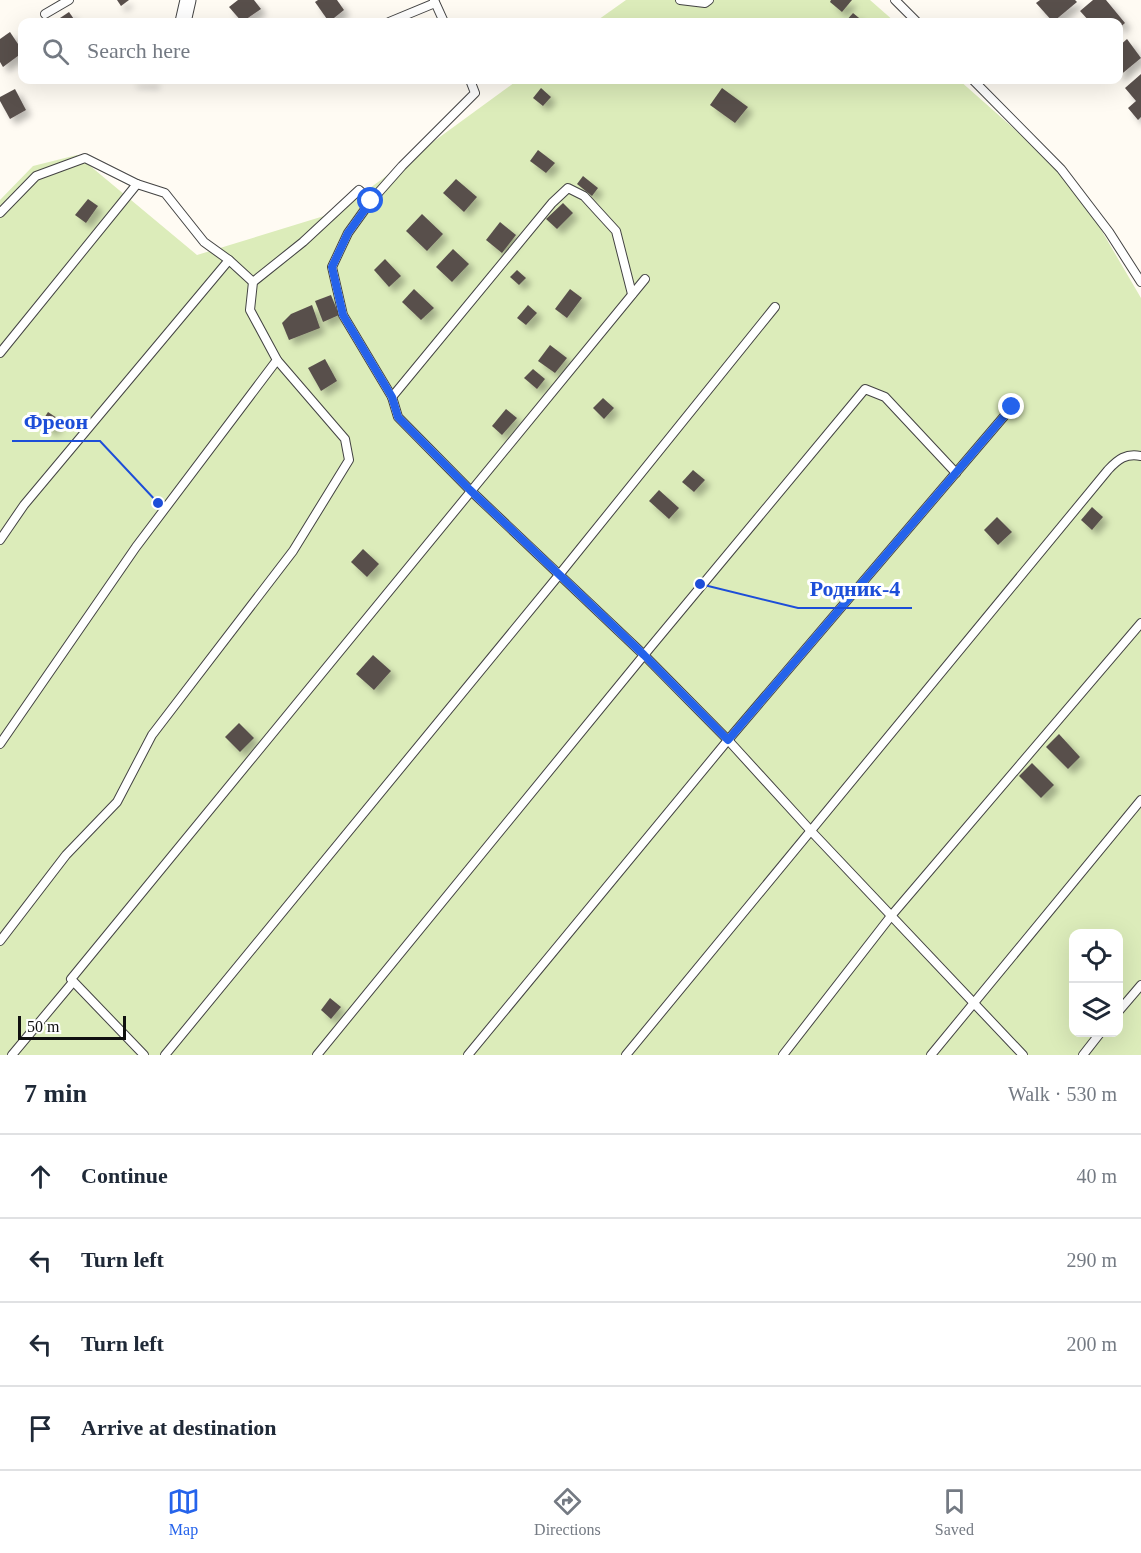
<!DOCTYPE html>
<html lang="en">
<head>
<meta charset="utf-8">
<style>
	:root { --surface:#fff; --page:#f2f2f3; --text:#1f2937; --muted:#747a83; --line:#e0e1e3; --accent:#2563eb }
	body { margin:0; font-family:Georgia,serif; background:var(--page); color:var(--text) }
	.controls { position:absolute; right:18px; bottom:18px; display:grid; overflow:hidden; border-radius:12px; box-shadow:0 6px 24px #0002 }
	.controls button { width:54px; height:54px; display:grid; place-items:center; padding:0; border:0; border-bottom:2px solid var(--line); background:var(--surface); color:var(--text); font:30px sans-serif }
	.scale { position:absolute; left:18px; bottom:15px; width:108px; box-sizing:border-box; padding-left:6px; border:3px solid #101010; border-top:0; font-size:16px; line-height:21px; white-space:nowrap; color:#101010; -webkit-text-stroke:4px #fff; paint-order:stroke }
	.stop { position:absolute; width:18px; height:18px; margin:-14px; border:4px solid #2563eb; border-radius:50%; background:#fff }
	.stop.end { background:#2563eb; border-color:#fff; box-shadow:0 2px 6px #0008 }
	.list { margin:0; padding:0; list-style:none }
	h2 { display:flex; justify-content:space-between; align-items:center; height:78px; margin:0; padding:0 24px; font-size:26px }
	h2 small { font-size:20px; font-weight:400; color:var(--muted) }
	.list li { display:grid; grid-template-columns:39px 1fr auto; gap:18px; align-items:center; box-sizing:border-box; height:84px; padding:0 24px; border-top:2px solid var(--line) }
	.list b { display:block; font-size:22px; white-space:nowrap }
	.list em { font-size:20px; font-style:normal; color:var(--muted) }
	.icon { flex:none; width:33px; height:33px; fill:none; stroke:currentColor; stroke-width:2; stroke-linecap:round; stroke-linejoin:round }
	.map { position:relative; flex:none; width:1141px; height:1055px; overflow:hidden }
	.search { position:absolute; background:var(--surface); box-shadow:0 6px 24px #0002; left:18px; right:18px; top:18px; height:66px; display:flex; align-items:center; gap:15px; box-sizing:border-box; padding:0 21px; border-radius:12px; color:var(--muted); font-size:22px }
	.sheet { height:414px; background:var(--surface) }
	nav { display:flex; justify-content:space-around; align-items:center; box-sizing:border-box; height:84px; border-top:2px solid var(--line); background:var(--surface); font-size:16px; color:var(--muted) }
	nav a { display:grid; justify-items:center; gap:3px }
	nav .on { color:var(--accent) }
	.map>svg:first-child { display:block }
	.green { fill:#dcecba; fill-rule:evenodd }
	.building { fill:#594f4c; filter:url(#shadow) }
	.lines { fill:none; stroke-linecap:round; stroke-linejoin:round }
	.lane-casing { stroke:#434343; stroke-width:10 }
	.street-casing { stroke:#434343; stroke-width:17 }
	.lane { stroke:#fff; stroke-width:8 }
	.street { stroke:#fff; stroke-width:15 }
	.route { stroke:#2563eb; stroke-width:8 }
	.leader { fill:none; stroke:#1d4ed8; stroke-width:2 }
	.callout-dot { fill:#1d4ed8; stroke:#fff; stroke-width:2 }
	.callout-label { font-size:22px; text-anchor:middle; font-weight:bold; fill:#1d4ed8; stroke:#fff; stroke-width:6; stroke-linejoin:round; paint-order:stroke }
</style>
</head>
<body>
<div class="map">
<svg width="1141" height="1055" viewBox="0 0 1141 1055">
	<defs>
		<filter id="shadow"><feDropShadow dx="5.5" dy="5.5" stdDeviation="3" flood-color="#0004"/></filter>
	</defs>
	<rect width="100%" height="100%" fill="#fffbf3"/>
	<g class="green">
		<path d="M 626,0 L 870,0 L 895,22 L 595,22 Z"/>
		<path d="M 518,80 L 959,80 L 1072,180 L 1141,298 L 1141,1055 L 0,1055 L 0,200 L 33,166 L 77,155 L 197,255 L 337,212 ZM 1074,933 L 1118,933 L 1118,1032 L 1074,1032 Z"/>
	</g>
	<g class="building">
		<path d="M 117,0 L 129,0 L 121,6 Z"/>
		<path d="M 238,0 L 254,0 L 261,9 L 242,22 L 229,7 Z"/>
		<path d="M 318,0 L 337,0 L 344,10 L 329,22 L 315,2 Z"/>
		<path d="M 831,0 L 852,0 L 842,12 L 830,2 Z"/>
		<path d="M 1040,0 L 1075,0 L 1077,2 L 1053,22 L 1036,3 Z"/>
		<path d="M 1093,0 L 1106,0 L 1125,23 L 1118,29 L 1118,22 L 1090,22 L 1080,11 Z"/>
		<path d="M 69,12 L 76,22 L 54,22 Z"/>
		<path d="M 853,13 L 864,22 L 845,22 Z"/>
		<path d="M 10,32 L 22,50 L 22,53 L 3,67 L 0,62 L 0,39 Z"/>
		<path d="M 1127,39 L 1141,58 L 1118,77 L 1118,47 Z"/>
		<path d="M 1141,74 L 1141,117 L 1138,120 L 1128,108 L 1136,101 L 1125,88 Z"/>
		<path d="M 131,80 L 154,80 L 154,83 L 131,82 Z"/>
		<path d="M 541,88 L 551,97 L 543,106 L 533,98 Z"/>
		<path d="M 722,88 L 748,107 L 735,123 L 710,105 Z"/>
		<path d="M 15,89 L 26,110 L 10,119 L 0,101 L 0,97 Z"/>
		<path d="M 538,150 L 555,163 L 546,173 L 530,161 Z"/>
		<path d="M 583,176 L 598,188 L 592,196 L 577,184 Z"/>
		<path d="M 456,179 L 477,197 L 464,212 L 443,193 Z"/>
		<path d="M 88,199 L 98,206 L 86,223 L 75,215 Z"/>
		<path d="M 563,203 L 573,213 L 557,229 L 546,219 Z"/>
		<path d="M 422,214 L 443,234 L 427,251 L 406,231 Z"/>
		<path d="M 500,222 L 516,235 L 502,253 L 486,240 Z"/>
		<path d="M 453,249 L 469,264 L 452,282 L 436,267 Z"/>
		<path d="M 385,259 L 401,276 L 389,287 L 374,270 Z"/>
		<path d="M 517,270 L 526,278 L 519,285 L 510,277 Z"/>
		<path d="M 414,289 L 434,308 L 421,320 L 402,302 Z"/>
		<path d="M 570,289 L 582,298 L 567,318 L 555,309 Z"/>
		<path d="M 331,295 L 339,315 L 323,322 L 315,301 Z"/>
		<path d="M 312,305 L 320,328 L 289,340 L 282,323 L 291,314 Z"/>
		<path d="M 528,305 L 537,313 L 526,325 L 517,318 Z"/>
		<path d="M 550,345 L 567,358 L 555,373 L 538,361 Z"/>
		<path d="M 325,359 L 337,381 L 321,391 L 308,368 Z"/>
		<path d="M 533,369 L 545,379 L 537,389 L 524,378 Z"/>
		<path d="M 603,398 L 614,408 L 604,419 L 593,408 Z"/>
		<path d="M 506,409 L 517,418 L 502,435 L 492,426 Z"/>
		<path d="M 48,412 L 60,420 L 52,431 L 41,423 Z"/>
		<path d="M 693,470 L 705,480 L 694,492 L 682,482 Z"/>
		<path d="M 659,490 L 679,508 L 669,519 L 649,501 Z"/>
		<path d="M 1092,507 L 1103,517 L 1092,530 L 1081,520 Z"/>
		<path d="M 997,517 L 1012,532 L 998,545 L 984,530 Z"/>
		<path d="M 363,549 L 379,564 L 367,577 L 351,562 Z"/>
		<path d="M 373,655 L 391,671 L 374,690 L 356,674 Z"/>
		<path d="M 239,723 L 254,738 L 240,752 L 225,737 Z"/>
		<path d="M 1059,734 L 1080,757 L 1068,769 L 1046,747 Z"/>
		<path d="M 1032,763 L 1054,785 L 1041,798 L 1019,776 Z"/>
		<path d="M 330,998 L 341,1007 L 331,1019 L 321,1010 Z"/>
	</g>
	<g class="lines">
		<defs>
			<g id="lane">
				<path d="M 434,0 L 444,22"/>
				<path d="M 680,0 L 705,3 L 709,0"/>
				<path d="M 895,0 L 917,22"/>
				<path d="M 45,14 L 69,0"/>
				<path d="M 389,22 L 435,3"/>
				<path d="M 470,80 L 475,93 L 402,166 L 371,201 L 348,233 L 332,267 L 343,315 L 392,397 L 398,417 L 470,490 L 644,655 L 728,740 L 811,831 L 1023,1055"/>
				<path d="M 973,80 L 1061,169 L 1109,232 L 1141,282"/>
				<path d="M 0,213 L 36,176 L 85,158 L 137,184"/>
				<path d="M 0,353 L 137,184 L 165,193 L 204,242 L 229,260 L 253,282"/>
				<path d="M 392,397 L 552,203 L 568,188 L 584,196 L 616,231 L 632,294"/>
				<path d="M 0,540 L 24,505 L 229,260"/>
				<path d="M 0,744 L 136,547 L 277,360"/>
				<path d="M 0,941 L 66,855 L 117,802 L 152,735 L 293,551 L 349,460 L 345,439 L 277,360 L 250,310 L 253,282 L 303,242 L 359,190 L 371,201"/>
				<path d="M 1118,1012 L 1141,985"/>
				<path d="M 12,1055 L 73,982"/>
				<path d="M 144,1055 L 71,979 L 645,279"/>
				<path d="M 165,1055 L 559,575 L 775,307"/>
				<path d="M 317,1055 L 644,655 L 865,389 L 885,397 L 956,473"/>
				<path d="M 468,1055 L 728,740 L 1012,407"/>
				<path d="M 626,1055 L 1108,470 C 1118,459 1126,453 1141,456"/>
				<path d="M 783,1055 L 891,916 L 1141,623"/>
				<path d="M 931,1055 L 1141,800"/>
				<path d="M 1083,1055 L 1101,1032"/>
			</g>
			<path id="street" d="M 183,22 L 188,0"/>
		</defs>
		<use href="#lane" class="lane-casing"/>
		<use href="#street" class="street-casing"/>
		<use href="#lane" class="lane"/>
		<use href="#street" class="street"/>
	</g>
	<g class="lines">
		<path class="route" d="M 371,201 L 348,233 L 332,267 L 343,315 L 392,397 L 398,417 L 470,490 L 644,655 L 728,740 L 1012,407"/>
	</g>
	<path class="leader" d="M158 503L100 441H12M700 584L798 608H912"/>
	<g class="callout-dot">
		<circle cx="158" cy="503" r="6"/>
		<circle cx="700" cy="584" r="6"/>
	</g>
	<g class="callout-label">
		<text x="56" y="429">Фреон</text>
		<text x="855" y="596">Родник-4</text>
	</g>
</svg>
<div class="controls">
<button><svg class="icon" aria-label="locate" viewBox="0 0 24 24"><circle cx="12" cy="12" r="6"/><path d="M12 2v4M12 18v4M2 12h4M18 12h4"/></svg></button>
<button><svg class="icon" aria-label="layers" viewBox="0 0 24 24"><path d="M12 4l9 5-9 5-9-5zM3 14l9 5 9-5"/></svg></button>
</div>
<div class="scale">50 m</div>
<div class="stop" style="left:371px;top:201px"></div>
<div class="stop end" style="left:1012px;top:407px"></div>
<div class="search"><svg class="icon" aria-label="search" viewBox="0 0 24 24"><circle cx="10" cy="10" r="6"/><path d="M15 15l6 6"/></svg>Search here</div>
</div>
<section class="sheet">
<h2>7 min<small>Walk · 530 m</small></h2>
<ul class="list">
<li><svg class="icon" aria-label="ahead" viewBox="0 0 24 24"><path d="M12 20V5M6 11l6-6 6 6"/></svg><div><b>Continue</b></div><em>40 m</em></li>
<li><svg class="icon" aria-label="left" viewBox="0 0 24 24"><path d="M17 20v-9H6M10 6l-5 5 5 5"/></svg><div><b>Turn left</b></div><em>290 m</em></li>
<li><svg class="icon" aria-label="left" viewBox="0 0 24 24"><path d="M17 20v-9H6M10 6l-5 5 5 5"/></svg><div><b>Turn left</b></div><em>200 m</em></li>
<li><svg class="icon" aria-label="arrive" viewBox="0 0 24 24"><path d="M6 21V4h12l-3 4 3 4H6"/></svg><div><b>Arrive at destination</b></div></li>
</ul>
</section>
<nav>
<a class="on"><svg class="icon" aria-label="map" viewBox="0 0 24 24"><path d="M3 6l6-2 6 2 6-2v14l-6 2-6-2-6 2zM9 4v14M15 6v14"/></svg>Map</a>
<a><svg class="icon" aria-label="directions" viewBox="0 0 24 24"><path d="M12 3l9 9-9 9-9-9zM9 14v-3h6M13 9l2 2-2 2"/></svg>Directions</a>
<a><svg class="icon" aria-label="saved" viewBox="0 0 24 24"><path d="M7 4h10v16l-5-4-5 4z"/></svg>Saved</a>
</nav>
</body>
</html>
